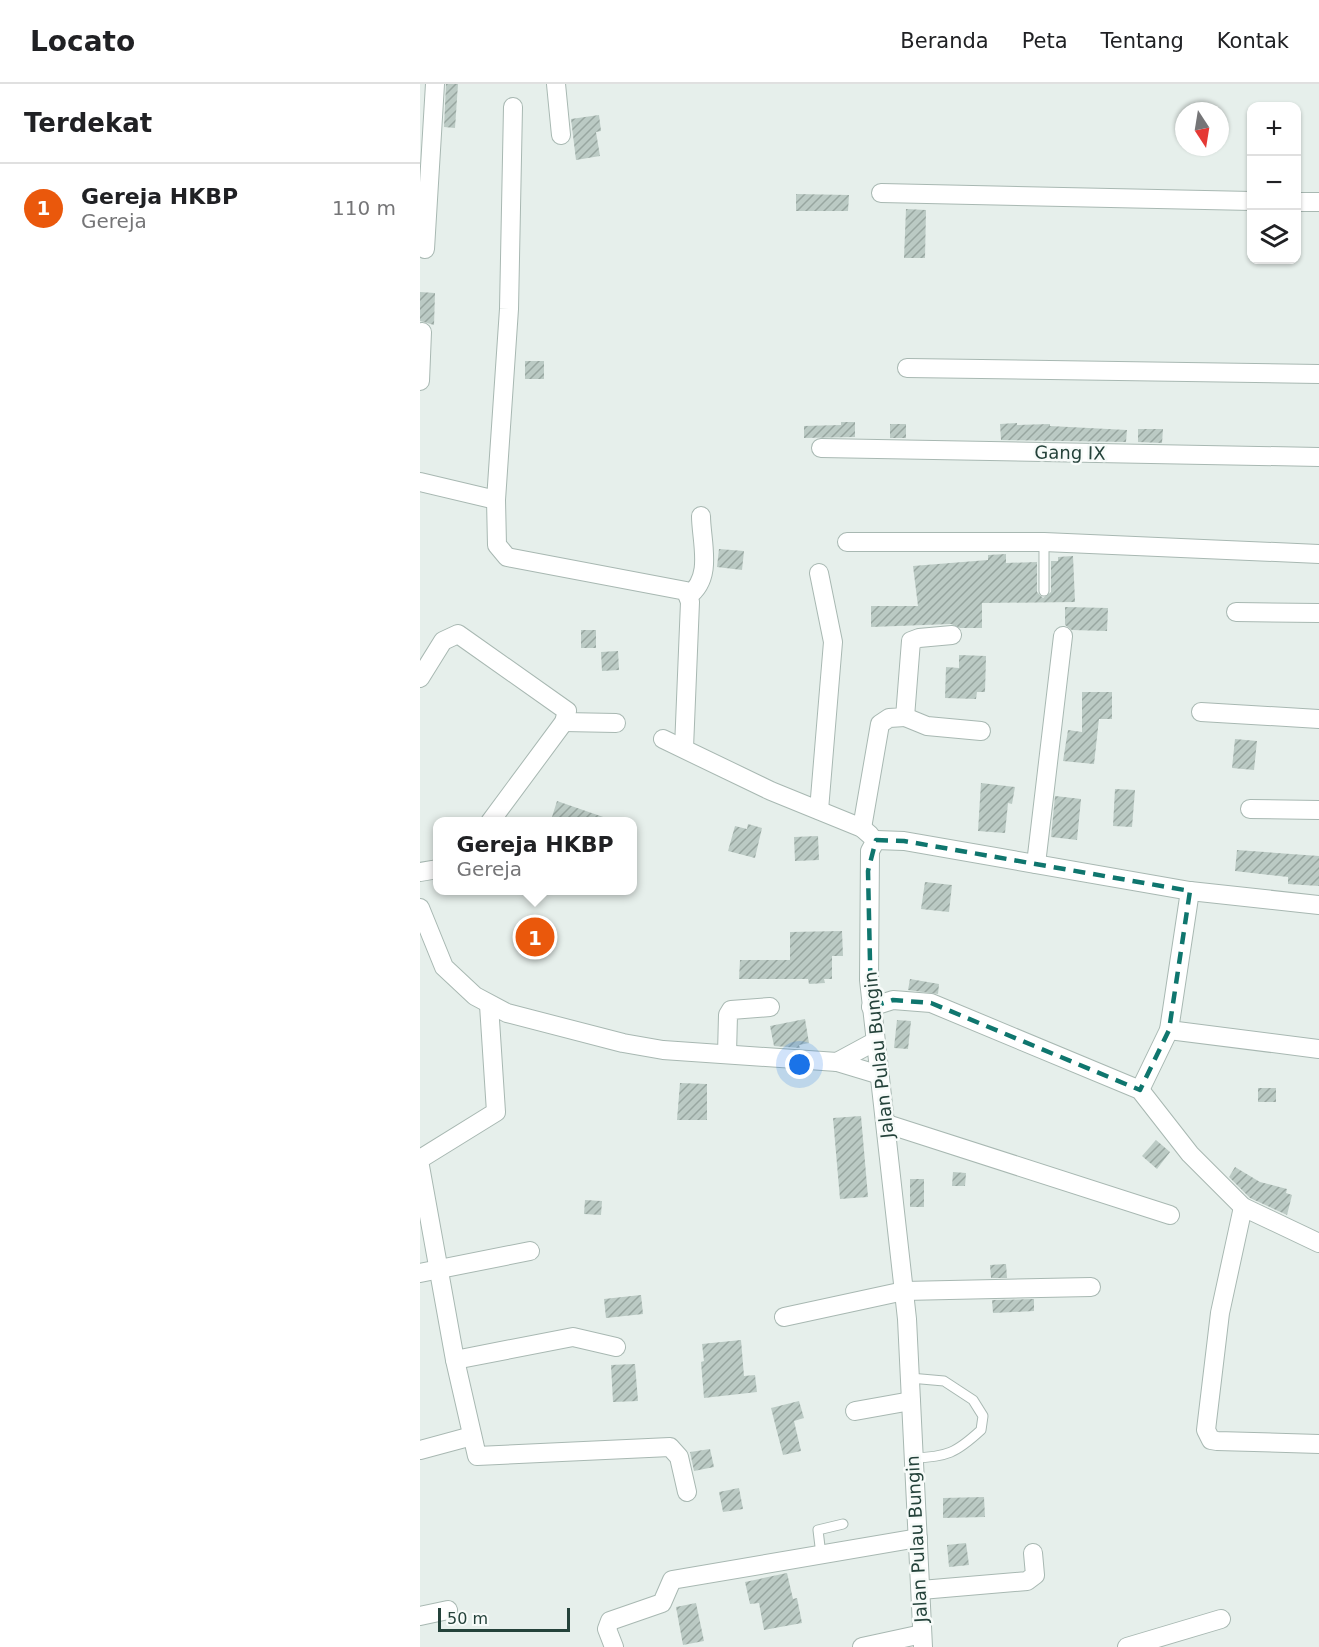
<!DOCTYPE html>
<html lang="id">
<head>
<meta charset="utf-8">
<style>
	:root { --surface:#fff; --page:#f2f2f2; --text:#202124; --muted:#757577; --line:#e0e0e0; --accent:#ea580c }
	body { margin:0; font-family:"DejaVu Sans",sans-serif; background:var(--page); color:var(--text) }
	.controls { position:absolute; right:18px; top:18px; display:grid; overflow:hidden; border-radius:12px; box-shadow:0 2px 4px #0004 }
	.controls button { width:54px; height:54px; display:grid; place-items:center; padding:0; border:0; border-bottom:2px solid var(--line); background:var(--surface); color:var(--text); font:30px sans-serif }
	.compass { position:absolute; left:755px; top:18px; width:54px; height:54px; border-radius:50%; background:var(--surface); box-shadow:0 2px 4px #0004; rotate:168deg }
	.scale { position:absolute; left:18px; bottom:15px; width:132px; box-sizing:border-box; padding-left:6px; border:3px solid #24423a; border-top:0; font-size:16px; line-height:21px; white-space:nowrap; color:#24423a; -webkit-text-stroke:4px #f7fbf9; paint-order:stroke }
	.you { position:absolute; left:380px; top:981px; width:21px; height:21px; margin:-15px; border:4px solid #fff; border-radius:50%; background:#1a73e8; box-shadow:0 0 0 9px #1a73e833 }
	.badge { display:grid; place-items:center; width:39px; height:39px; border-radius:50%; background:var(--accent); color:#fff; font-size:20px; font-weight:700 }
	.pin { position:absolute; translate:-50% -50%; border:3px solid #fff; box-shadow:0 2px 6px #0006 }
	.popup { position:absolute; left:13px; top:733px; width:204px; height:78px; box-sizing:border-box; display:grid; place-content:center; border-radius:12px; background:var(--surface); filter:drop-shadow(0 2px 4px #0005); font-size:20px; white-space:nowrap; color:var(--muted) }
	.popup b { font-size:22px; color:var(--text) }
	.popup::after { content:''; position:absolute; left:50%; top:100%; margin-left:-12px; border:12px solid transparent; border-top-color:var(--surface) }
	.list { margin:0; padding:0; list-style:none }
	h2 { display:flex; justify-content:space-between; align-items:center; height:78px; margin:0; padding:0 24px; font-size:26px }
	h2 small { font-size:20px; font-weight:400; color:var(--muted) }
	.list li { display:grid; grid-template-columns:39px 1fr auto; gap:18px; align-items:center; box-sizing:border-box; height:90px; padding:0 24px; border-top:2px solid var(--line) }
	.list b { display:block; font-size:22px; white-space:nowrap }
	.list p { margin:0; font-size:20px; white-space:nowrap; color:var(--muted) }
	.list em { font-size:20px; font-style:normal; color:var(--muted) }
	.icon { flex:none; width:33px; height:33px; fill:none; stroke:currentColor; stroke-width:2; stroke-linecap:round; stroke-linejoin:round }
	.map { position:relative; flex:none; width:899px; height:1563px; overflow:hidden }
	header { display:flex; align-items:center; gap:36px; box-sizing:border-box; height:84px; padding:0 30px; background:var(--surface); border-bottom:2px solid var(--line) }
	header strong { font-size:28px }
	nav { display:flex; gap:33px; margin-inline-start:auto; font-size:21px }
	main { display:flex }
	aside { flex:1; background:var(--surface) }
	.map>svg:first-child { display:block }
	.building { fill:url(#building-hatch) }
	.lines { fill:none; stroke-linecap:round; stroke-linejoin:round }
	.service-casing { stroke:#a8b8b2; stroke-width:11 }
	.minor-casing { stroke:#a8b8b2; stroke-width:20 }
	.tertiary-casing { stroke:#a8b8b2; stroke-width:20 }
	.service { stroke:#fff; stroke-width:9 }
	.minor { stroke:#fff; stroke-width:18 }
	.tertiary { stroke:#fff; stroke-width:18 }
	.marked { fill:none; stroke:#0f766e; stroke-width:4.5; stroke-dasharray:12 8; stroke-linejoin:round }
	.labels { text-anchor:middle; stroke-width:5; stroke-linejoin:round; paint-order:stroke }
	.street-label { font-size:18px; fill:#24423a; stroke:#f7fbf9 }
</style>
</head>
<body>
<header>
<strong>Locato</strong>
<nav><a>Beranda</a><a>Peta</a><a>Tentang</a><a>Kontak</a></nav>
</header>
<main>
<aside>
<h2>Terdekat<small></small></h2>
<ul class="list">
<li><span class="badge">1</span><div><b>Gereja HKBP</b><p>Gereja</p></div><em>110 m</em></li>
</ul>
</aside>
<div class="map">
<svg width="899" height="1563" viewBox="0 0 899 1563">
	<defs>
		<pattern id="building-hatch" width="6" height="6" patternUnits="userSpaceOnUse" patternTransform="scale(1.5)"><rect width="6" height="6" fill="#bbcac4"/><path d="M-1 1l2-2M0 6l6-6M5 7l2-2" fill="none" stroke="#98a6a0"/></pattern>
	</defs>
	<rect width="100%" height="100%" fill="#e6efeb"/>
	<g class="building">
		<path d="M 26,0 L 38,0 L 35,44 L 24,43 Z"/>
		<path d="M 179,31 L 181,47 L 176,48 L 180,72 L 156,76 L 151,35 Z"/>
		<path d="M 376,110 L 429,111 L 428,127 L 376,127 Z"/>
		<path d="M 486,125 L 506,126 L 505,174 L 484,174 Z"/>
		<path d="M 0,208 L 15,209 L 14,241 L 0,237 Z"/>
		<rect x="105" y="277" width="19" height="18"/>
		<path d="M 421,338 L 435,338 L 435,353 L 384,354 L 384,342 L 421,341 Z"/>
		<path d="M 597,339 L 597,341 L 630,340 L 630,342 L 707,346 L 706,358 L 581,356 L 580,340 Z"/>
		<rect x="470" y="340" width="16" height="14"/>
		<path d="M 718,345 L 743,345 L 742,359 L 718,358 Z"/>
		<path d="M 299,465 L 324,467 L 322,486 L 297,483 Z"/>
		<path d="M 586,470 L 586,479 L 617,478 L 617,508 L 623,514 L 631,508 L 631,477 L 638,477 L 638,473 L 653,472 L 655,518 L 562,519 L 562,544 L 540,544 L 531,540 L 451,543 L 451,522 L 498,522 L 493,482 L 568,476 L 568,471 Z"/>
		<path d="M 645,523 L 688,524 L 687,547 L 652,546 L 645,541 Z"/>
		<rect x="161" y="546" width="15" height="18"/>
		<path d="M 198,567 L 199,586 L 182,587 L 181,568 Z"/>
		<path d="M 539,571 L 566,572 L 565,608 L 557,608 L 556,615 L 525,614 L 526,583 L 539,584 Z"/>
		<path d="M 662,608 L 692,608 L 692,635 L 679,635 L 674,680 L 643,677 L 648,646 L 662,648 Z"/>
		<path d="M 815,655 L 837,657 L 834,686 L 812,684 Z"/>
		<path d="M 561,699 L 595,703 L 592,720 L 588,719 L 585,749 L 558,747 Z"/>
		<path d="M 695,705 L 715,706 L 712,743 L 693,742 Z"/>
		<path d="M 635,712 L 661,715 L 657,756 L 631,753 Z"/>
		<path d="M 137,717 L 189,735 L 188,738 L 146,738 L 132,733 Z"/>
		<path d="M 328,740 L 342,744 L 335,774 L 308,767 L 315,742 L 327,745 Z"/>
		<path d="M 398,752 L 399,776 L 375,777 L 374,753 Z"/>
		<path d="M 817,766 L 899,772 L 899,802 L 868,800 L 868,793 L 815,787 Z"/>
		<path d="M 505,798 L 532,801 L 529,828 L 501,825 Z"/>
		<path d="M 422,847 L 423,872 L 412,872 L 412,895 L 404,895 L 405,899 L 389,900 L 388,895 L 319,895 L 320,876 L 370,876 L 370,848 Z"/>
		<path d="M 490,895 L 519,900 L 518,910 L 488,906 Z"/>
		<path d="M 385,935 L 389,959 L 379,961 L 380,964 L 354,962 L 350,942 Z"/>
		<path d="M 477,936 L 491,937 L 488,965 L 474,964 Z"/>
		<path d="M 260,999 L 287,1000 L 287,1036 L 257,1036 Z"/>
		<rect x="838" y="1004" width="18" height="14"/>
		<path d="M 441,1032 L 448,1113 L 420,1115 L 413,1034 Z"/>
		<path d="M 736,1056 L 750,1068 L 737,1085 L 722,1072 Z"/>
		<path d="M 815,1083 L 840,1098 L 867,1105 L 866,1109 L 872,1111 L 867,1131 L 830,1114 L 809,1093 Z"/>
		<path d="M 533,1088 L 546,1089 L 545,1102 L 532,1102 Z"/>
		<rect x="490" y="1095" width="14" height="28"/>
		<path d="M 165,1116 L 182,1117 L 181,1131 L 164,1130 Z"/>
		<path d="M 586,1180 L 587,1194 L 571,1194 L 570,1181 Z"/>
		<path d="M 221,1211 L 223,1230 L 186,1234 L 184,1215 Z"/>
		<path d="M 614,1215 L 614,1227 L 573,1229 L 572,1216 Z"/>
		<path d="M 321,1256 L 324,1292 L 335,1291 L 337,1308 L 284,1314 L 281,1278 L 284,1277 L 282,1260 Z"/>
		<path d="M 215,1280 L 218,1317 L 193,1318 L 191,1281 Z"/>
		<path d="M 379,1317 L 384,1334 L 374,1337 L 381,1367 L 363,1371 L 351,1324 Z"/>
		<path d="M 290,1365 L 294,1383 L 274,1387 L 270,1368 Z"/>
		<path d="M 319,1404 L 323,1425 L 303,1428 L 299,1408 Z"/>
		<path d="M 564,1413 L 565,1433 L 523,1434 L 523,1414 Z"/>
		<path d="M 546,1459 L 549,1481 L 529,1483 L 527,1461 Z"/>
		<path d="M 367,1489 L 373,1515 L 377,1514 L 382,1539 L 344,1546 L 339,1519 L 330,1520 L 325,1498 Z"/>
		<path d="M 276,1519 L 284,1557 L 263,1561 L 256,1523 Z"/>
	</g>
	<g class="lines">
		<defs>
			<g id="service">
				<path d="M 624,507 L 624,458"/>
				<path d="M 490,1294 L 524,1297 L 553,1316 L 563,1332 L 561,1346 C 536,1369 527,1373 493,1374"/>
				<path d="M 401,1471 L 398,1446 L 423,1440"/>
			</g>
			<g id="minor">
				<path d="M 136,0 L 141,51"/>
				<path d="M 93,23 L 89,225 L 76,416 L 77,461 L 87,473 L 92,474 L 266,507 L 270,518 L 264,664"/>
				<path d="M 461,109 L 832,117"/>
				<path d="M 876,118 L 899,118"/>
				<path d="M 5,165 L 15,0"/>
				<path d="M 487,284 L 899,290"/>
				<path d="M 0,297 L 2,248"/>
				<path d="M 401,364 L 899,373"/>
				<path d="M 0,398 L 76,416"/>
				<path d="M 427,458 L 624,458 L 899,470"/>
				<path d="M 399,489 L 413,558 L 399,726"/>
				<path d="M 268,512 C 294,494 281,457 281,432"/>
				<path d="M 816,528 L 899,529"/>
				<path d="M 0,594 L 23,557 L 38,550 L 147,627 L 144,638 L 70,738"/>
				<path d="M 781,628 L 899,635"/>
				<path d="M 485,633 L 507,642 L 561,647"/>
				<path d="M 144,638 L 196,639"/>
				<path d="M 243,655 L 351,707 L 442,744 L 450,751"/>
				<path d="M 830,725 L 899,726"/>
				<path d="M 442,744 L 460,640 L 469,634 L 485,633 L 491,557 L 499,554 L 532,551"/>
				<path d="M 616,780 L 643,552"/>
				<path d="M 0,788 L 18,785"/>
				<path d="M 451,923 L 473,916 L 511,919 L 720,1006 L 770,1070 L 823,1123 L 899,1159"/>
				<path d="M 749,946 L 899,965"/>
				<path d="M 307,970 L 308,931 L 311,926 L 350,923"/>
				<path d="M 720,1006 L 749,946 L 770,807"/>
				<path d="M 467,1040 L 750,1131"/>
				<path d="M 0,1075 L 76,1028 L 69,921"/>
				<path d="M 0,1082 L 35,1276 L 57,1372 L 250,1363 L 259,1373 L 267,1408"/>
				<path d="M 823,1123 L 800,1229 L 786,1346 L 791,1356 L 797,1357 L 899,1360"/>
				<path d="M 0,1189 L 110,1167"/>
				<path d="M 364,1233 L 484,1207 L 671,1203"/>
				<path d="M 35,1276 L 153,1253 L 196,1263"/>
				<path d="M 435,1327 L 491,1317"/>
				<path d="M 0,1366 L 52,1352"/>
				<path d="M 501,1506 L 607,1497 L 615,1491 L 613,1469"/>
				<path d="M 0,1532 L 28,1526"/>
				<path d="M 194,1563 L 187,1545 L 190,1537 L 242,1519 L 252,1496 L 498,1454"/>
				<path d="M 442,1563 L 502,1550"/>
				<path d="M 707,1563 L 801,1535"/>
			</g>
			<g id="tertiary">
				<path d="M 0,824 L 24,883 L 55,912 L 87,929 L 203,959 L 243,966 L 417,978 L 460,991"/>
				<path d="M 417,978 L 454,958"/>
				<path d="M 503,1563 L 487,1235 L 449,896 L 450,767 L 456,756 L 484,757 L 770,807 L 899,821"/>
			</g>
		</defs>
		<use href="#service" class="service-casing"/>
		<use href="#minor" class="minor-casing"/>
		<use href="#tertiary" class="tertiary-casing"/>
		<use href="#service" class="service"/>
		<use href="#minor" class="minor"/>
		<use href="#tertiary" class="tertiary"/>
	</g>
	<path class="marked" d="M 456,756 L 484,757 L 770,807 L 749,946 L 720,1006 L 511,919 L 473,916 L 451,923 L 448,787 Z"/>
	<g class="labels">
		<g class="street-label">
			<text transform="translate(650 369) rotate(1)" y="6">Gang IX</text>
			<text transform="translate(459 971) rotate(-96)" y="6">Jalan Pulau Bungin</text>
			<text transform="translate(497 1455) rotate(-93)" y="6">Jalan Pulau Bungin</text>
		</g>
	</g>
</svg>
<div class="controls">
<button>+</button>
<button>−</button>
<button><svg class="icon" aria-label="layers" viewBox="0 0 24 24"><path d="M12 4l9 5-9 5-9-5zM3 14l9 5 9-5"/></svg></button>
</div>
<svg class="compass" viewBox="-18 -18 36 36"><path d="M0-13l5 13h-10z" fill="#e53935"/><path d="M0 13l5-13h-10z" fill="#757577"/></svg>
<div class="scale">50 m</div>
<div class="you"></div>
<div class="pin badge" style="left:115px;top:853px">1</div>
<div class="popup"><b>Gereja HKBP</b>Gereja</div>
</div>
</main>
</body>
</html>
